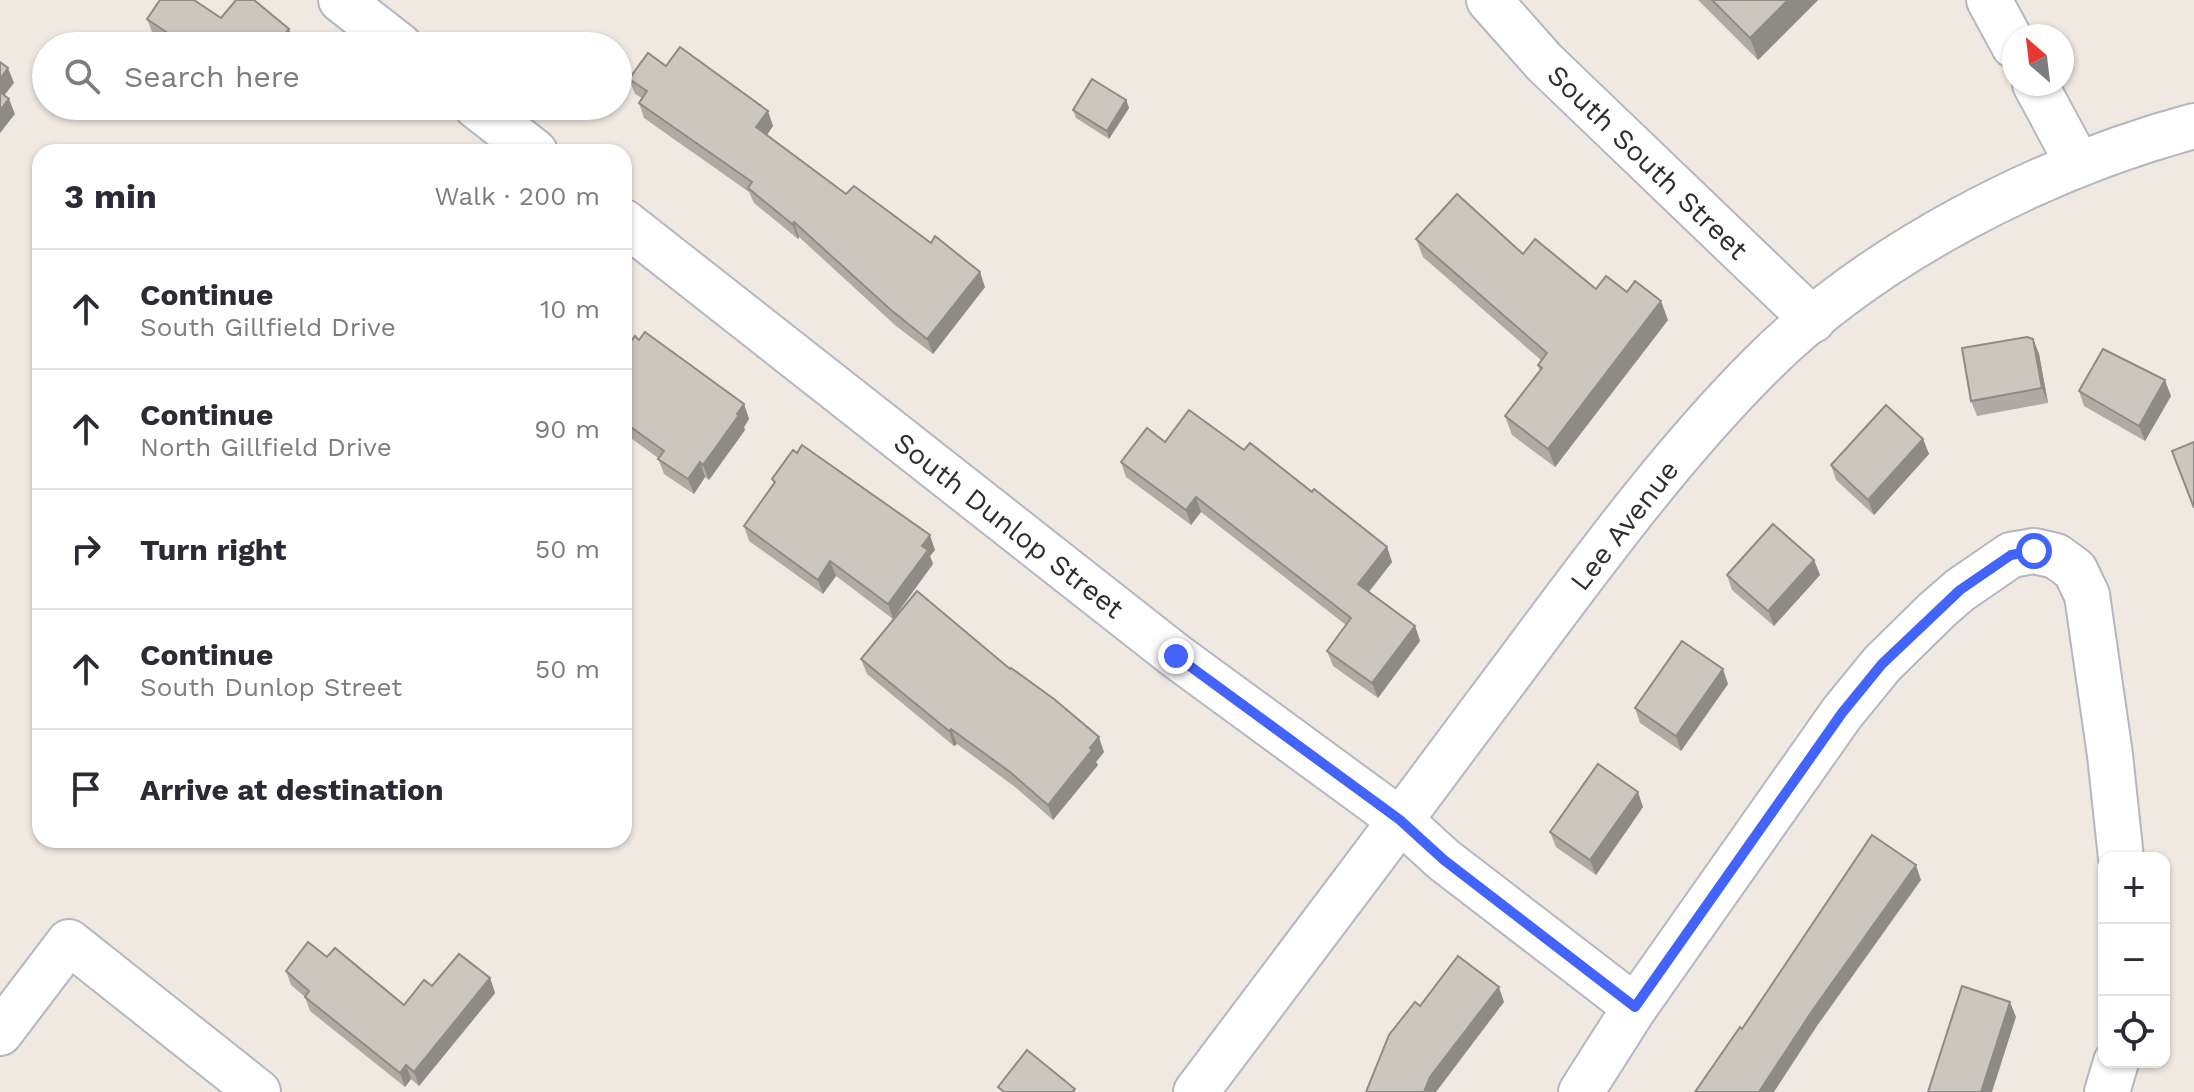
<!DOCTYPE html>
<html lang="en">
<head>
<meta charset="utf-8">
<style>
	:root { --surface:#fff; --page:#f2f2f3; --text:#2b2b33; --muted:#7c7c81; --line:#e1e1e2 }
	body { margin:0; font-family:"Work Sans",sans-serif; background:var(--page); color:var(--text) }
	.controls { position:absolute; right:24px; bottom:24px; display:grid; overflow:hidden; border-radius:16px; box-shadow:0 2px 6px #0004 }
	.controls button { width:72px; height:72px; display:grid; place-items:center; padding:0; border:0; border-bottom:2px solid var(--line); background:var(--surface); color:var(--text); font:40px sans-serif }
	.compass { position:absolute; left:2002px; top:24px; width:72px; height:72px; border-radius:50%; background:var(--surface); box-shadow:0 2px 6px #0004; rotate:332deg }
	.stop { position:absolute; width:24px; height:24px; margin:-18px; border:6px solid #4264fb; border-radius:50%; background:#fff }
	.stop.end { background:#4264fb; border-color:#fff; box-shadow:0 2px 8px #0008 }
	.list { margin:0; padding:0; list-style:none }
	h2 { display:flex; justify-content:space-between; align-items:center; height:104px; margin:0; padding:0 32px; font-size:34px }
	h2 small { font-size:26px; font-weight:400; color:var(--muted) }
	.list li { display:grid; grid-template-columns:52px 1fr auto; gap:24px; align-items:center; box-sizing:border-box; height:120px; padding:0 32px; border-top:2px solid var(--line) }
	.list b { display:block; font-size:30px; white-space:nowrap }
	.list p { margin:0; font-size:26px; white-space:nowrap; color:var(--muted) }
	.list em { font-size:26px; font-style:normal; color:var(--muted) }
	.icon { flex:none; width:44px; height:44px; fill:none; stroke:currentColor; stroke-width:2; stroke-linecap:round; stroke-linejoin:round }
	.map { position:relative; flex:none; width:2194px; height:1092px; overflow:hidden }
	.search { position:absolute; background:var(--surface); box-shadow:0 2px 6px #0004; left:32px; top:32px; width:600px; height:88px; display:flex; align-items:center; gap:20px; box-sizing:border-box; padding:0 28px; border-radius:44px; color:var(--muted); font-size:30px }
	.panel { position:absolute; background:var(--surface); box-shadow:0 2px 6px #0004; left:32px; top:144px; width:600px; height:704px; border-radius:24px }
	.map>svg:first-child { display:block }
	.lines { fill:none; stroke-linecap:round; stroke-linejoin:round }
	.street-casing { stroke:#b4b7c1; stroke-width:48 }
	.secondary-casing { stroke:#b4b7c1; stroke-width:48 }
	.street { stroke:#fff; stroke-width:44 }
	.secondary { stroke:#fff; stroke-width:44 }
	.wall { fill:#afaba4 }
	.shaded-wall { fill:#8e8b86 }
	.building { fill:#cbc7bf; stroke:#8e8b86; stroke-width:2 }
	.route { stroke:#4264fb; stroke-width:10 }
	.labels { text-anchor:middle; stroke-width:8; stroke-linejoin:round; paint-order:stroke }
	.street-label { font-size:28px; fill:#2e2e2e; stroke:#fff }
</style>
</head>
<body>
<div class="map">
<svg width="2194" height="1092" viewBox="0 0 2194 1092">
	<rect width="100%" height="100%" fill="#efe9e1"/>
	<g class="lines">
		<defs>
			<g id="street">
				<path d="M 341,0 L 400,46"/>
				<path d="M 1989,0 L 2014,46"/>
				<path d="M 2035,84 L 2078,164"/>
				<path d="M 476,106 L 535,152"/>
				<path d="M 624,222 L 1176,656 L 1400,820 L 1444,860 L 1635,1007"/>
				<path d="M 0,1033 L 69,942 L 258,1092"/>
				<path d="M 1581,1092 L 1635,1007 L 1842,713 L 1882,664 L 1937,610 L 1960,590 L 2011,555 L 2034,551 L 2056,556 L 2075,570 L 2087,595 L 2110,755 L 2121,858"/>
				<path d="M 2107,1092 L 2116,1062"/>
			</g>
			<g id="secondary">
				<path d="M 1489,0 L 1544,62 L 1813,320"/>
				<path d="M 1196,1092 C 1293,963 1391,834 1487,704 C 1573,590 1660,466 1761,365 C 1873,253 2042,167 2194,126"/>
			</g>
		</defs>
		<use href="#street" class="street-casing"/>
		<use href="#secondary" class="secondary-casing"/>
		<use href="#street" class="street"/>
		<use href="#secondary" class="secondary"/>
	</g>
	<g class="wall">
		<path d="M 1698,0 L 1818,0 L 1758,60 Z"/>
		<path d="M 221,18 L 294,42 L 291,46 L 172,46 L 152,32 L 147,19 Z"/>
		<path d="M 666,66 L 773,126 L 767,135 L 846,194 L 985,287 L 933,354 L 896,326 L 799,237 L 798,239 L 754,203 L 749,192 L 644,118 L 639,103 L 642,98 L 635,94 L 629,79 Z"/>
		<path d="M 1126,100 L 1129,108 L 1109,139 L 1076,118 L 1073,110 Z"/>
		<path d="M 1416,239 L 1523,254 L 1596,289 L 1627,292 L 1668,320 L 1555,467 L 1512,435 L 1505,416 L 1540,371 L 1538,365 L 1542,361 L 1423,257 Z"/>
		<path d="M 2033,339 L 2039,354 L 2048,403 L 1977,416 L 1971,401 Z"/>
		<path d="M 624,350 L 744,404 L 749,419 L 744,427 L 745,430 L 709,480 L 705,477 L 694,494 L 664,474 L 658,458 L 624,433 Z"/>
		<path d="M 2079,391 L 2171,396 L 2145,441 L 2084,406 Z"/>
		<path d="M 1923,439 L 1929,454 L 1874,515 L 1836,480 L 1831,465 Z"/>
		<path d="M 1165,442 L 1244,450 L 1312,492 L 1387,547 L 1392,562 L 1369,592 L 1415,626 L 1420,641 L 1378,698 L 1333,666 L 1327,651 L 1346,625 L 1201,512 L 1191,525 L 1126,477 L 1121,462 Z"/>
		<path d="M 772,479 L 935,550 L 930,556 L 933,564 L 893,619 L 836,576 L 823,594 L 749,541 L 744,526 L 774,484 Z"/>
		<path d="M 1814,560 L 1820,575 L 1774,626 L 1732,590 L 1727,575 Z"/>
		<path d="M 861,659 L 1104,752 L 1096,762 L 1098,765 L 1053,820 L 1015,787 L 957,744 L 954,746 L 867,674 Z"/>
		<path d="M 1728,684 L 1681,751 L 1640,723 L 1635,708 Z"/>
		<path d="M 1643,807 L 1596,875 L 1556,847 L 1550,832 Z"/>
		<path d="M 286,971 L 404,1005 L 432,986 L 490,978 L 495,993 L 419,1086 L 411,1079 L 405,1087 L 310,1011 L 305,997 L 291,985 Z"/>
	</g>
	<g class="shaded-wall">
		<path d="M 1788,0 L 1818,0 L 1758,60 L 1750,38 Z"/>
		<path d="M 289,29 L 294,42 L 291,46 L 275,46 Z"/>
		<path d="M 8,68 L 14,83 L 0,101 L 0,79 Z"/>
		<path d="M 9,99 L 15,114 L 0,133 L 0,110 Z"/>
		<path d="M 1126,100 L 1129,108 L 1109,139 L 1107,131 Z"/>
		<path d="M 768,111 L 773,126 L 762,142 L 756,127 Z"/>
		<path d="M 794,222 L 799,237 L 798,239 L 792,224 Z"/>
		<path d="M 980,272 L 985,287 L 933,354 L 927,339 Z"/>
		<path d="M 1661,301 L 1668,320 L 1555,467 L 1548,449 Z"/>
		<path d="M 2033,339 L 2039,354 L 2048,403 L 2042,388 Z"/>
		<path d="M 2165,380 L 2171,396 L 2145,441 L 2139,426 Z"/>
		<path d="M 744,404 L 749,419 L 744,427 L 745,430 L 709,480 L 703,465 Z"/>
		<path d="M 1923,439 L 1929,454 L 1874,515 L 1868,500 Z"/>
		<path d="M 700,462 L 705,477 L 694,494 L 688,479 Z"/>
		<path d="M 1196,497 L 1201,512 L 1191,525 L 1186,510 Z"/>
		<path d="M 930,535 L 935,550 L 930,556 L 933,564 L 893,619 L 888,604 L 922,546 Z"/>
		<path d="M 1387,547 L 1392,562 L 1363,599 L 1358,584 Z"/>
		<path d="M 1814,560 L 1820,575 L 1774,626 L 1768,611 Z"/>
		<path d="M 830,561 L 836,576 L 823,594 L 818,580 Z"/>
		<path d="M 1415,626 L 1420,641 L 1378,698 L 1372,683 Z"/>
		<path d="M 1723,669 L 1728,684 L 1681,751 L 1676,736 Z"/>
		<path d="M 951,729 L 957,744 L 954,746 L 949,731 Z"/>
		<path d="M 1099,737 L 1104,752 L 1096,762 L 1098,765 L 1053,820 L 1048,805 Z"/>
		<path d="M 1638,792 L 1643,807 L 1596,875 L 1590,860 Z"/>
		<path d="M 1916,865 L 1921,880 L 1817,1026 L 1774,1092 L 1759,1092 L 1812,1011 Z"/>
		<path d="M 490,978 L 495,993 L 419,1086 L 414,1072 Z"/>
		<path d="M 1499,987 L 1504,1002 L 1436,1092 L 1424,1092 L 1430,1077 Z"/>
		<path d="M 2010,1002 L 2016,1017 L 1992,1092 L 1981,1092 Z"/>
		<path d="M 406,1065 L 411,1079 L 405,1087 L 400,1073 Z"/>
	</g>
	<g class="building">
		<path d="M 160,0 L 194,0 L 221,18 L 236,0 L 254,0 L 289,29 L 275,46 L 187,46 L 147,19 Z"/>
		<path d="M 1712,0 L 1788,0 L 1750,38 Z"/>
		<path d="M 680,47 L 768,111 L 756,127 L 846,194 L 854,186 L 931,243 L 935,236 L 980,272 L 927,339 L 891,310 L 794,222 L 792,224 L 748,188 L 752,182 L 639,103 L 647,91 L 629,79 L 648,53 L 666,66 Z"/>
		<path d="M 0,62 L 8,68 L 0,79 Z"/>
		<path d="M 1092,79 L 1126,100 L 1107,131 L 1073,110 Z"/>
		<path d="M 0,92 L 9,99 L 0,110 Z"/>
		<path d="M 1457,194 L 1523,254 L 1535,239 L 1596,289 L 1606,276 L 1627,292 L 1635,281 L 1661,301 L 1548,449 L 1505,416 L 1542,368 L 1538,365 L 1547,353 L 1416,239 Z"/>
		<path d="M 645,332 L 744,404 L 737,414 L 739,415 L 703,465 L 700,462 L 688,479 L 658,459 L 664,451 L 624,422 L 624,407 L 628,401 L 624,399 L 624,350 L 635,336 L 639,340 Z"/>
		<path d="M 2027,337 L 2033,339 L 2042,388 L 1971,401 L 1962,348 Z"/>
		<path d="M 2103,349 L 2165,380 L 2139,426 L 2079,391 Z"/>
		<path d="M 1886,405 L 1923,439 L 1868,500 L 1831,465 Z"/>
		<path d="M 1189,410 L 1244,450 L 1250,443 L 1312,492 L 1314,489 L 1387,547 L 1358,584 L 1415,626 L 1372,683 L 1327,651 L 1351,618 L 1196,497 L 1186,510 L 1121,462 L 1147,428 L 1165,442 Z"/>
		<path d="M 2194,442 L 2194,508 L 2172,451 Z"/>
		<path d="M 802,445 L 930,535 L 922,546 L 928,550 L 888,604 L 830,561 L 818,580 L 744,526 L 775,482 L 772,479 L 793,450 L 797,453 Z"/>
		<path d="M 1773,524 L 1814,560 L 1768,611 L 1727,575 Z"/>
		<path d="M 917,591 L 1010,669 L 1011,668 L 1054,699 L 1099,737 L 1090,748 L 1092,750 L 1048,805 L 1010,772 L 951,729 L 949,731 L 861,659 Z"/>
		<path d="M 1682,641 L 1723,669 L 1676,736 L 1635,708 Z"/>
		<path d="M 1598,764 L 1638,792 L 1590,860 L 1550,832 Z"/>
		<path d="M 1872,835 L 1916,865 L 1812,1011 L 1759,1092 L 1695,1092 L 1740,1027 L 1742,1029 Z"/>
		<path d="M 308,942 L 327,957 L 335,948 L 404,1005 L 424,980 L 432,986 L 459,954 L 490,978 L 414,1072 L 406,1065 L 400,1073 L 305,997 L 309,991 L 286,971 Z"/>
		<path d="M 1458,956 L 1499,987 L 1430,1077 L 1424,1092 L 1366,1092 L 1389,1035 L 1415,1002 L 1420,1006 Z"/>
		<path d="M 1962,986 L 2010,1002 L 1981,1092 L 1928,1092 Z"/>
		<path d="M 1027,1050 L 1075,1089 L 1073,1091 L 1074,1092 L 1004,1092 L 998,1087 Z"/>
	</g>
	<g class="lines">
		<path class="route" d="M 1176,656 L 1400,820 L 1444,860 L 1635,1007 L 1842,713 L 1882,664 L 1960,590 L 2011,555 L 2034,551"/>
	</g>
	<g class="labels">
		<g class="street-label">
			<text transform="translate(1648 162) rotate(44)" y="10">South South Street</text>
			<text transform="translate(1009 525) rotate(38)" y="10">South Dunlop Street</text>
			<text transform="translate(1624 525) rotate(-52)" y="10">Lee Avenue</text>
		</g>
	</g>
</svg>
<div class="controls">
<button>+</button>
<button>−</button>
<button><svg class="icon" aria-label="locate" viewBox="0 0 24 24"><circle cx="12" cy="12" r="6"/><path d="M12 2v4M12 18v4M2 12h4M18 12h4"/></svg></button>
</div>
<svg class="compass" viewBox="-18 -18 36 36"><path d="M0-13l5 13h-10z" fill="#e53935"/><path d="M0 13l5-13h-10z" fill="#7c7c81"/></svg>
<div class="stop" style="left:2034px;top:551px"></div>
<div class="stop end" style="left:1176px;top:656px"></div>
<div class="search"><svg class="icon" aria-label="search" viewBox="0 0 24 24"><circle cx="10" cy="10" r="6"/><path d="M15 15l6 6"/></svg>Search here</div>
<section class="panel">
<h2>3 min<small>Walk · 200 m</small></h2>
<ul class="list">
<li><svg class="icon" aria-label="ahead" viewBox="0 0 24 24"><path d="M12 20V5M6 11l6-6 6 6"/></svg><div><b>Continue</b><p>South Gillfield Drive</p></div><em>10 m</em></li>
<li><svg class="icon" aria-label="ahead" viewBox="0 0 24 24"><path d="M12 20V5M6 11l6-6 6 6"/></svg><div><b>Continue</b><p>North Gillfield Drive</p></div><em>90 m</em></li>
<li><svg class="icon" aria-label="right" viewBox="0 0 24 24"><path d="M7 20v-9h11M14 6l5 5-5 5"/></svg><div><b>Turn right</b></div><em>50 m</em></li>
<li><svg class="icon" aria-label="ahead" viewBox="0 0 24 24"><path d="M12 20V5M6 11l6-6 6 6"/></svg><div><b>Continue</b><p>South Dunlop Street</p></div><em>50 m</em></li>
<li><svg class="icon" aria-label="arrive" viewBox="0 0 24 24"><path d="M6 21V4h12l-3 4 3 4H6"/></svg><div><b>Arrive at destination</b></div></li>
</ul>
</section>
</div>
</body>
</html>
